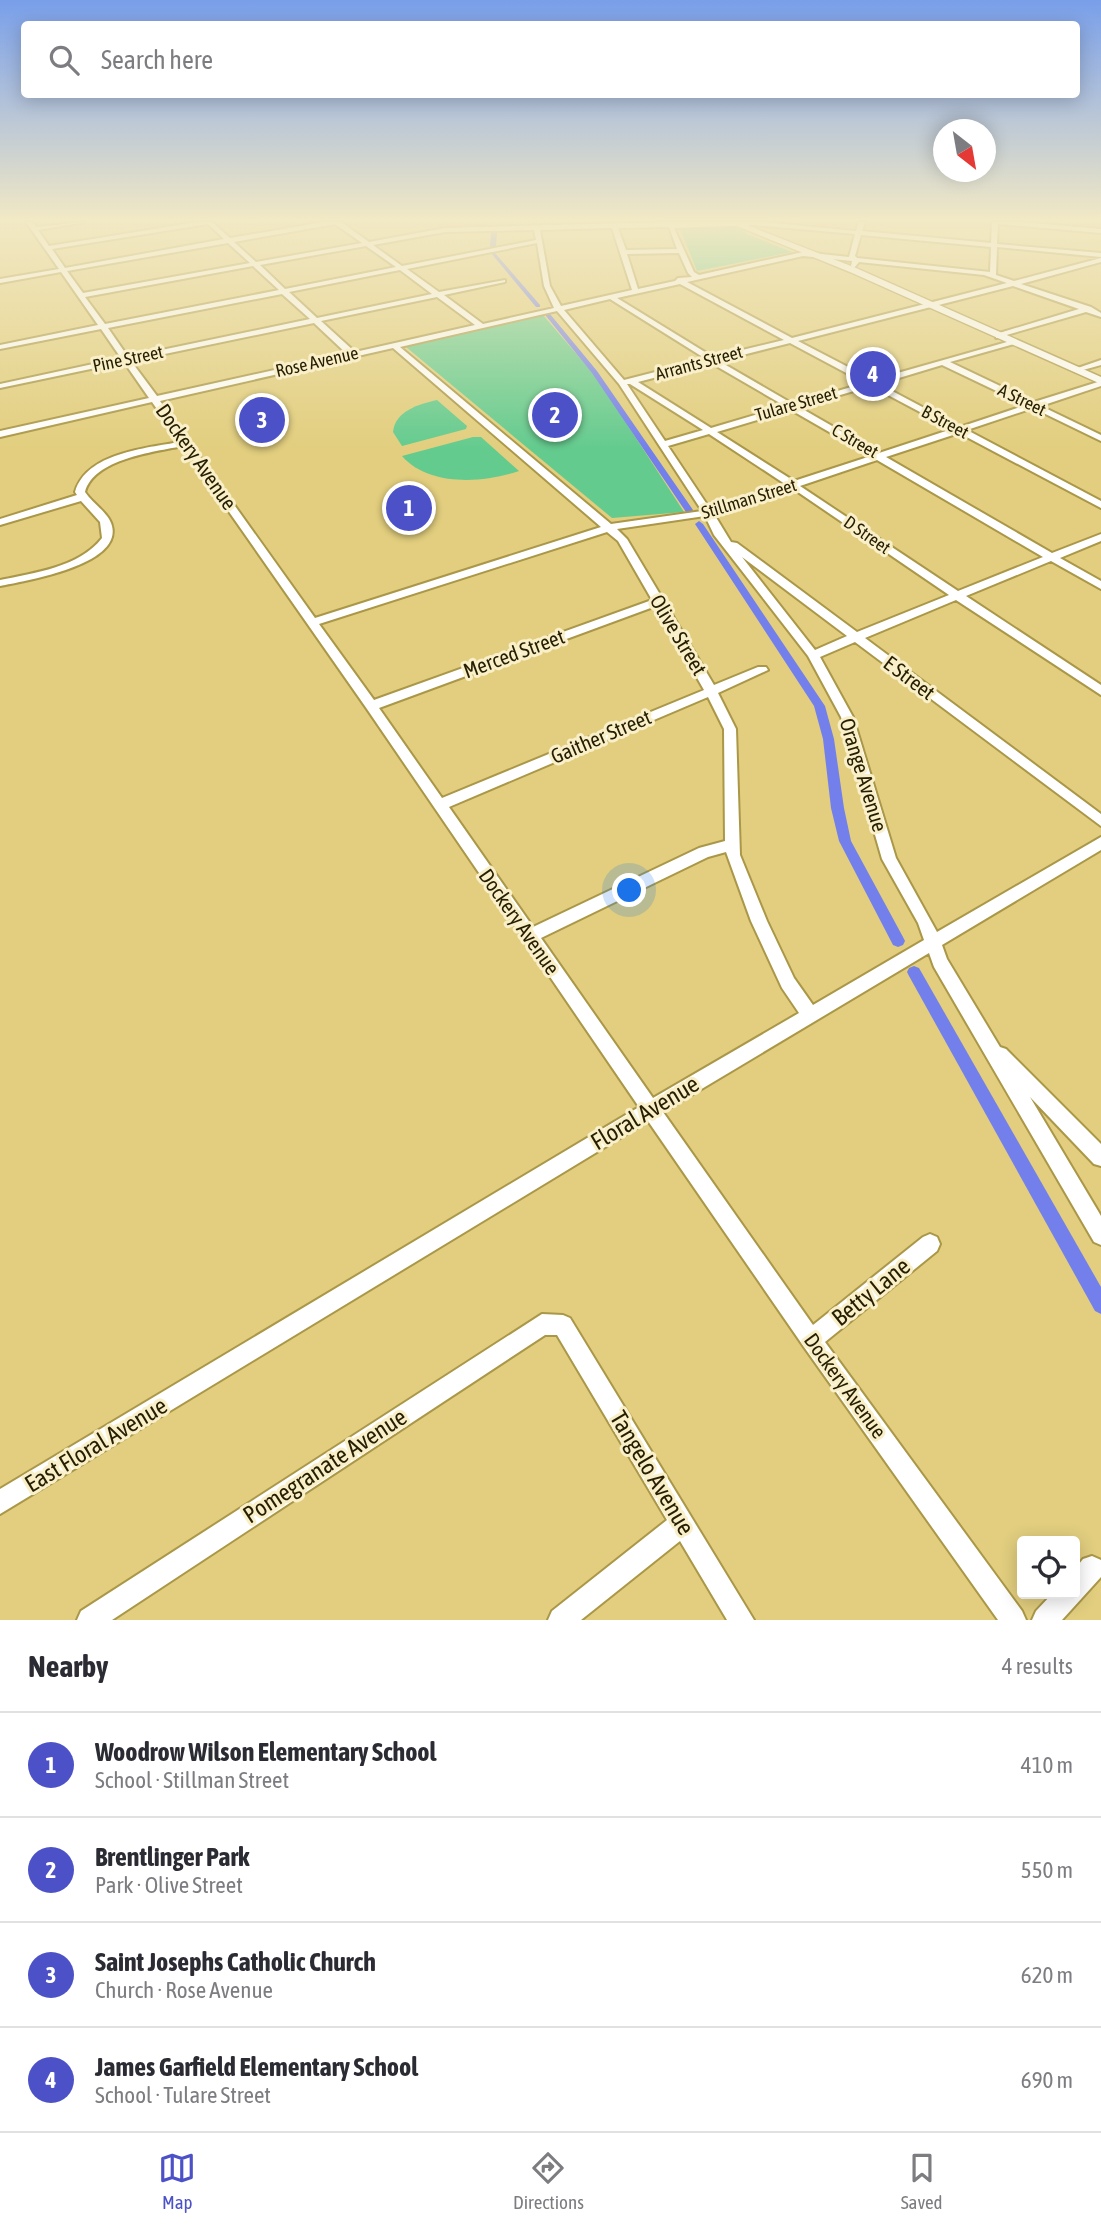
<!DOCTYPE html>
<html lang="en">
<head>
<meta charset="utf-8">
<style>
	:root { --surface:#fff; --page:#f7f7f7; --text:#2b2b33; --muted:#7c7c81; --line:#e1e1e2; --accent:#4c51c7 }
	body { margin:0; font-family:"Asap Condensed",sans-serif; background:var(--page); color:var(--text) }
	.controls { position:absolute; right:21px; bottom:21px; display:grid; overflow:hidden; border-radius:7px; box-shadow:0 4px 18px #0003 }
	.controls button { width:63px; height:63px; display:grid; place-items:center; padding:0; border:0; border-bottom:2px solid var(--line); background:var(--surface); color:var(--text); font:35px sans-serif }
	.compass { position:absolute; left:933px; top:119px; width:63px; height:63px; border-radius:50%; background:var(--surface); box-shadow:0 4px 18px #0003; rotate:149deg }
	.you { position:absolute; left:630px; top:891px; width:24px; height:24px; margin:-18px; border:5px solid #fff; border-radius:50%; background:#1a73e8; box-shadow:0 0 0 10px #1a73e833 }
	.badge { display:grid; place-items:center; width:46px; height:46px; border-radius:50%; background:var(--accent); color:#fff; font-size:23px; font-weight:700 }
	.pin { position:absolute; translate:-50% -50%; border:4px solid #fff; box-shadow:0 2px 7px #0006 }
	.list { margin:0; padding:0; list-style:none }
	h2 { display:flex; justify-content:space-between; align-items:center; height:91px; margin:0; padding:0 28px; font-size:30px }
	h2 small { font-size:23px; font-weight:400; color:var(--muted) }
	.list li { display:grid; grid-template-columns:46px 1fr auto; gap:21px; align-items:center; box-sizing:border-box; height:105px; padding:0 28px; border-top:2px solid var(--line) }
	.list b { display:block; font-size:26px; white-space:nowrap }
	.list p { margin:0; font-size:23px; white-space:nowrap; color:var(--muted) }
	.list em { font-size:23px; font-style:normal; color:var(--muted) }
	.icon { flex:none; width:38px; height:38px; fill:none; stroke:currentColor; stroke-width:2; stroke-linecap:round; stroke-linejoin:round }
	.map { position:relative; flex:none; width:1101px; height:1620px; overflow:hidden }
	.search { position:absolute; background:var(--surface); box-shadow:0 4px 18px #0003; left:21px; right:21px; top:21px; height:77px; display:flex; align-items:center; gap:18px; box-sizing:border-box; padding:0 24px; border-radius:7px; color:var(--muted); font-size:26px }
	.sheet { height:511px; background:var(--surface) }
	nav { display:flex; justify-content:space-around; align-items:center; box-sizing:border-box; height:98px; border-top:2px solid var(--line); background:var(--surface); font-size:19px; color:var(--muted) }
	nav a { display:grid; justify-items:center; gap:4px }
	nav .on { color:var(--accent) }
	.map>svg:first-child { display:block }
	.green { fill:#63cb8e }
	.lines { fill:none; stroke-linecap:round; stroke-linejoin:round }
	.canal { fill:#7380ec; fill-rule:evenodd }
	.minor-casing { stroke:#aa9747; stroke-width:4 }
	.major-casing { stroke:#aa9747; stroke-width:3 }
	.minor { fill:#fff; fill-rule:evenodd }
	.major { fill:#fff; fill-rule:evenodd }
	.labels { text-anchor:middle; stroke-width:6; stroke-linejoin:round; paint-order:stroke }
	.far-street-label { font-size:18px; fill:#261e00; stroke:#f9efc9 }
	.street-label { font-size:21px; fill:#261e00; stroke:#f9efc9 }
	.near-street-label { font-size:24px; fill:#261e00; stroke:#f9efc9 }
</style>
</head>
<body>
<div class="map">
<svg width="1101" height="1620" viewBox="0 0 1101 1620">
	<rect width="100%" height="100%" fill="#e2ce7e"/>
	<g class="green">
		<path d="M 738,227 L 746,230 L 746,234 L 792,252 L 697,271 L 681,231 L 676,228 Z"/>
		<path d="M 543,315 L 597,378 L 684,512 L 612,518 L 406,347 Z"/>
		<path d="M 437,400 L 467,426 L 466,429 L 402,446 L 393,432 C 395,411 419,404 437,400 Z"/>
		<path d="M 473,437 L 481,437 L 519,471 C 484,483 429,487 402,456 Z"/>
	</g>
	<g class="lines">
		<g class="canal">
			<path d="M 494,230 L 497,232 L 496,247 L 493,249 L 490,247 L 491,232 Z"/>
			<path d="M 491,253 L 495,253 L 540,305 L 540,307 L 536,307 Z"/>
			<path d="M 546,314 L 550,314 L 597,371 L 693,510 L 692,512 L 686,512 L 592,373 L 546,316 Z"/>
			<path d="M 699,521 L 703,524 L 825,706 L 834,739 L 844,808 L 851,841 L 903,937 L 905,941 L 903,945 L 898,947 L 893,945 L 839,841 L 831,808 L 823,739 L 814,706 L 695,524 Z"/>
			<path d="M 914,966 L 919,968 L 1101,1287 L 1101,1314 L 1095,1311 L 909,976 L 907,972 L 909,968 Z"/>
		</g>
		<defs>
			<g id="minor">
				<path d="M 26,222 L 32,222 L 36,227 L 85,222 L 38,230 L 49,246 L 198,222 L 212,222 L 230,238 L 324,222 L 341,222 L 369,242 L 445,228 L 674,222 L 762,222 L 856,231 L 859,222 L 865,222 L 862,231 L 991,243 L 992,222 L 1019,222 L 1101,229 L 1101,233 L 998,224 L 997,244 L 1101,253 L 1101,257 L 997,247 L 996,275 L 1014,281 L 1101,258 L 1101,262 L 1021,284 L 1091,307 L 1101,313 L 1101,317 L 1086,312 L 996,338 L 996,334 L 1079,309 L 1013,286 L 798,341 L 873,380 L 1014,340 L 1014,344 L 950,362 L 1034,402 L 1101,381 L 1101,386 L 1041,406 L 1101,435 L 1101,441 L 1033,408 L 967,430 L 1101,501 L 1101,508 L 959,433 L 886,457 L 1052,553 L 1101,534 L 1101,541 L 1060,558 L 1101,581 L 1101,589 L 1051,561 L 966,596 L 1101,685 L 1101,695 L 956,600 L 865,638 L 1101,814 L 1101,826 L 855,642 L 820,657 L 853,717 L 896,858 L 937,932 L 1101,837 L 1101,850 L 942,945 L 947,959 L 1000,1047 L 1006,1049 L 1101,1144 L 1101,1166 L 1094,1164 L 1030,1097 L 1101,1216 L 1101,1245 L 1094,1242 L 934,967 L 929,953 L 663,1112 L 813,1325 L 923,1237 L 930,1234 L 937,1237 L 940,1244 L 937,1251 L 825,1342 L 1022,1611 L 1026,1620 L 998,1620 L 804,1347 L 648,1121 L 0,1514 L 0,1489 L 639,1107 L 367,709 L 183,446 C 153,452 94,459 85,492 C 92,503 109,513 112,526 C 122,565 26,581 0,586 L 0,580 C 34,573 80,567 102,538 L 100,522 L 81,501 L 0,525 L 0,519 L 77,495 L 75,492 C 86,453 146,448 180,442 L 152,402 L 0,437 L 0,431 L 149,398 L 124,362 L 0,388 L 0,384 L 121,358 L 101,329 L 0,349 L 0,345 L 98,325 L 61,272 L 0,283 L 0,279 L 59,269 ZM 208,224 L 224,239 L 65,268 L 52,249 ZM 335,224 L 362,243 L 256,262 L 234,242 ZM 754,225 L 855,234 L 849,257 L 803,252 L 699,275 L 694,272 L 674,228 ZM 669,227 L 677,249 L 626,250 L 618,228 ZM 612,228 L 632,290 L 561,306 L 550,286 L 540,230 ZM 534,230 L 536,240 L 402,266 L 373,245 L 445,232 ZM 861,235 L 991,247 L 990,272 L 857,258 L 855,256 ZM 228,243 L 250,263 L 83,293 L 67,271 ZM 537,243 L 544,286 L 554,308 L 483,324 L 444,295 L 505,282 L 505,280 L 439,292 L 407,269 ZM 366,246 L 396,267 L 285,289 L 260,265 ZM 679,253 L 688,273 L 692,277 L 678,278 L 675,281 L 638,289 L 627,254 ZM 803,256 L 852,261 L 851,266 L 854,268 L 859,262 L 984,275 L 1007,283 L 792,338 L 687,282 ZM 253,266 L 279,290 L 105,324 L 85,297 ZM 400,270 L 432,294 L 317,318 L 289,292 ZM 680,284 L 784,340 L 713,357 L 617,298 ZM 282,294 L 310,319 L 128,357 L 108,328 ZM 437,297 L 475,325 L 355,352 L 321,321 ZM 610,299 L 706,359 L 624,380 L 564,310 ZM 557,311 L 619,384 L 702,511 L 611,524 L 400,347 ZM 314,323 L 347,354 L 157,396 L 131,361 ZM 790,343 L 865,383 L 793,404 L 719,361 ZM 393,348 L 601,527 L 315,618 L 160,401 ZM 711,363 L 785,406 L 711,428 L 638,382 ZM 942,365 L 1026,405 L 960,427 L 879,384 ZM 627,384 L 630,384 L 703,430 L 665,441 ZM 871,386 L 952,429 L 879,453 L 799,407 ZM 791,410 L 871,456 L 794,481 L 717,432 ZM 709,434 L 785,484 L 710,509 L 668,446 ZM 877,460 L 1043,557 L 958,591 L 800,486 ZM 792,488 L 949,595 L 857,632 L 737,543 L 731,542 L 714,514 ZM 705,516 L 714,535 L 808,656 L 841,717 L 882,859 L 918,923 L 924,940 L 813,1005 L 794,978 L 767,921 L 740,855 L 736,729 L 718,693 L 768,670 L 766,667 L 758,667 L 714,685 L 627,539 L 617,529 ZM 607,532 L 618,541 L 652,600 L 374,700 L 319,624 ZM 742,557 L 847,636 L 815,650 ZM 656,606 L 704,690 L 442,798 L 379,708 ZM 708,697 L 724,729 L 725,841 L 699,848 L 533,927 L 449,807 ZM 726,852 L 751,921 L 782,988 L 799,1013 L 653,1098 L 541,938 L 708,857 Z"/>
				<path d="M 1101,360 L 1101,365 L 1076,372 L 1072,370 Z"/>
				<path d="M 542,1314 L 563,1315 L 570,1318 L 754,1620 L 727,1620 L 680,1541 L 581,1620 L 548,1620 L 552,1611 L 667,1520 L 557,1335 L 545,1335 L 112,1620 L 77,1620 L 81,1611 Z"/>
				<path d="M 1092,1556 L 1101,1560 L 1101,1577 L 1062,1620 L 1032,1620 L 1036,1611 L 1052,1594 L 1075,1594 L 1075,1569 L 1083,1559 Z"/>
			</g>
			<path id="major" d="M 739,222 L 856,268 L 1101,377 L 1101,384 L 850,272 L 737,226 Z"/>
		</defs>
		<use href="#minor" class="minor-casing"/>
		<use href="#major" class="major-casing"/>
		<use href="#minor" class="minor"/>
		<use href="#major" class="major"/>
	</g>
	<linearGradient id="sky" x2="0" y2="1"><stop stop-color="#799fea"/><stop offset="0.49" stop-color="#f2e9c5"/><stop offset="1" stop-color="#f2e9c5" stop-opacity="0"/></linearGradient>
	<rect width="1101" height="449" fill="url(#sky)"/>
	<g class="labels">
		<g class="far-street-label">
			<text transform="translate(128 359) rotate(-12)" y="6">Pine Street</text>
			<text transform="translate(317 362) rotate(-13)" y="6">Rose Avenue</text>
			<text transform="translate(699 363) rotate(-15)" y="6">Arrants Street</text>
			<text transform="translate(1022 400) rotate(26)" y="6">A Street</text>
			<text transform="translate(796 404) rotate(-16)" y="6">Tulare Street</text>
			<text transform="translate(945 422) rotate(28)" y="6">B Street</text>
			<text transform="translate(855 441) rotate(30)" y="6">C Street</text>
			<text transform="translate(749 499) rotate(-17)" y="6">Stillman Street</text>
			<text transform="translate(867 535) rotate(35)" y="6">D Street</text>
		</g>
		<g class="street-label">
			<text transform="translate(196 457) rotate(55)" y="7">Dockery Avenue</text>
			<text transform="translate(678 635) rotate(59)" y="7">Olive Street</text>
			<text transform="translate(514 654) rotate(-20)" y="7">Merced Street</text>
			<text transform="translate(909 678) rotate(37)" y="7">E Street</text>
			<text transform="translate(601 737) rotate(-23)" y="7">Gaither Street</text>
			<text transform="translate(863 775) rotate(73)" y="7">Orange Avenue</text>
			<text transform="translate(519 922) rotate(55)" y="7">Dockery Avenue</text>
			<text transform="translate(845 1386) rotate(54)" y="7">Dockery Avenue</text>
		</g>
		<g class="near-street-label">
			<text transform="translate(645 1113) rotate(-31)" y="8">Floral Avenue</text>
			<text transform="translate(871 1292) rotate(-39)" y="8">Betty Lane</text>
			<text transform="translate(96 1445) rotate(-31)" y="8">East Floral Avenue</text>
			<text transform="translate(325 1466) rotate(-33)" y="8">Pomegranate Avenue</text>
			<text transform="translate(652 1473) rotate(59)" y="8">Tangelo Avenue</text>
		</g>
	</g>
</svg>
<div class="controls">
<button><svg class="icon" aria-label="locate" viewBox="0 0 24 24"><circle cx="12" cy="12" r="6"/><path d="M12 2v4M12 18v4M2 12h4M18 12h4"/></svg></button>
</div>
<svg class="compass" viewBox="-18 -18 36 36"><path d="M0-13l5 13h-10z" fill="#e53935"/><path d="M0 13l5-13h-10z" fill="#7c7c81"/></svg>
<div class="you"></div>
<div class="pin badge" style="left:409px;top:508px">1</div>
<div class="pin badge" style="left:555px;top:415px">2</div>
<div class="pin badge" style="left:262px;top:420px">3</div>
<div class="pin badge" style="left:873px;top:374px">4</div>
<div class="search"><svg class="icon" aria-label="search" viewBox="0 0 24 24"><circle cx="10" cy="10" r="6"/><path d="M15 15l6 6"/></svg>Search here</div>
</div>
<section class="sheet">
<h2>Nearby<small>4 results</small></h2>
<ul class="list">
<li><span class="badge">1</span><div><b>Woodrow Wilson Elementary School</b><p>School · Stillman Street</p></div><em>410 m</em></li>
<li><span class="badge">2</span><div><b>Brentlinger Park</b><p>Park · Olive Street</p></div><em>550 m</em></li>
<li><span class="badge">3</span><div><b>Saint Josephs Catholic Church</b><p>Church · Rose Avenue</p></div><em>620 m</em></li>
<li><span class="badge">4</span><div><b>James Garfield Elementary School</b><p>School · Tulare Street</p></div><em>690 m</em></li>
</ul>
</section>
<nav>
<a class="on"><svg class="icon" aria-label="map" viewBox="0 0 24 24"><path d="M3 6l6-2 6 2 6-2v14l-6 2-6-2-6 2zM9 4v14M15 6v14"/></svg>Map</a>
<a><svg class="icon" aria-label="directions" viewBox="0 0 24 24"><path d="M12 3l9 9-9 9-9-9zM9 14v-3h6M13 9l2 2-2 2"/></svg>Directions</a>
<a><svg class="icon" aria-label="saved" viewBox="0 0 24 24"><path d="M7 4h10v16l-5-4-5 4z"/></svg>Saved</a>
</nav>
</body>
</html>
